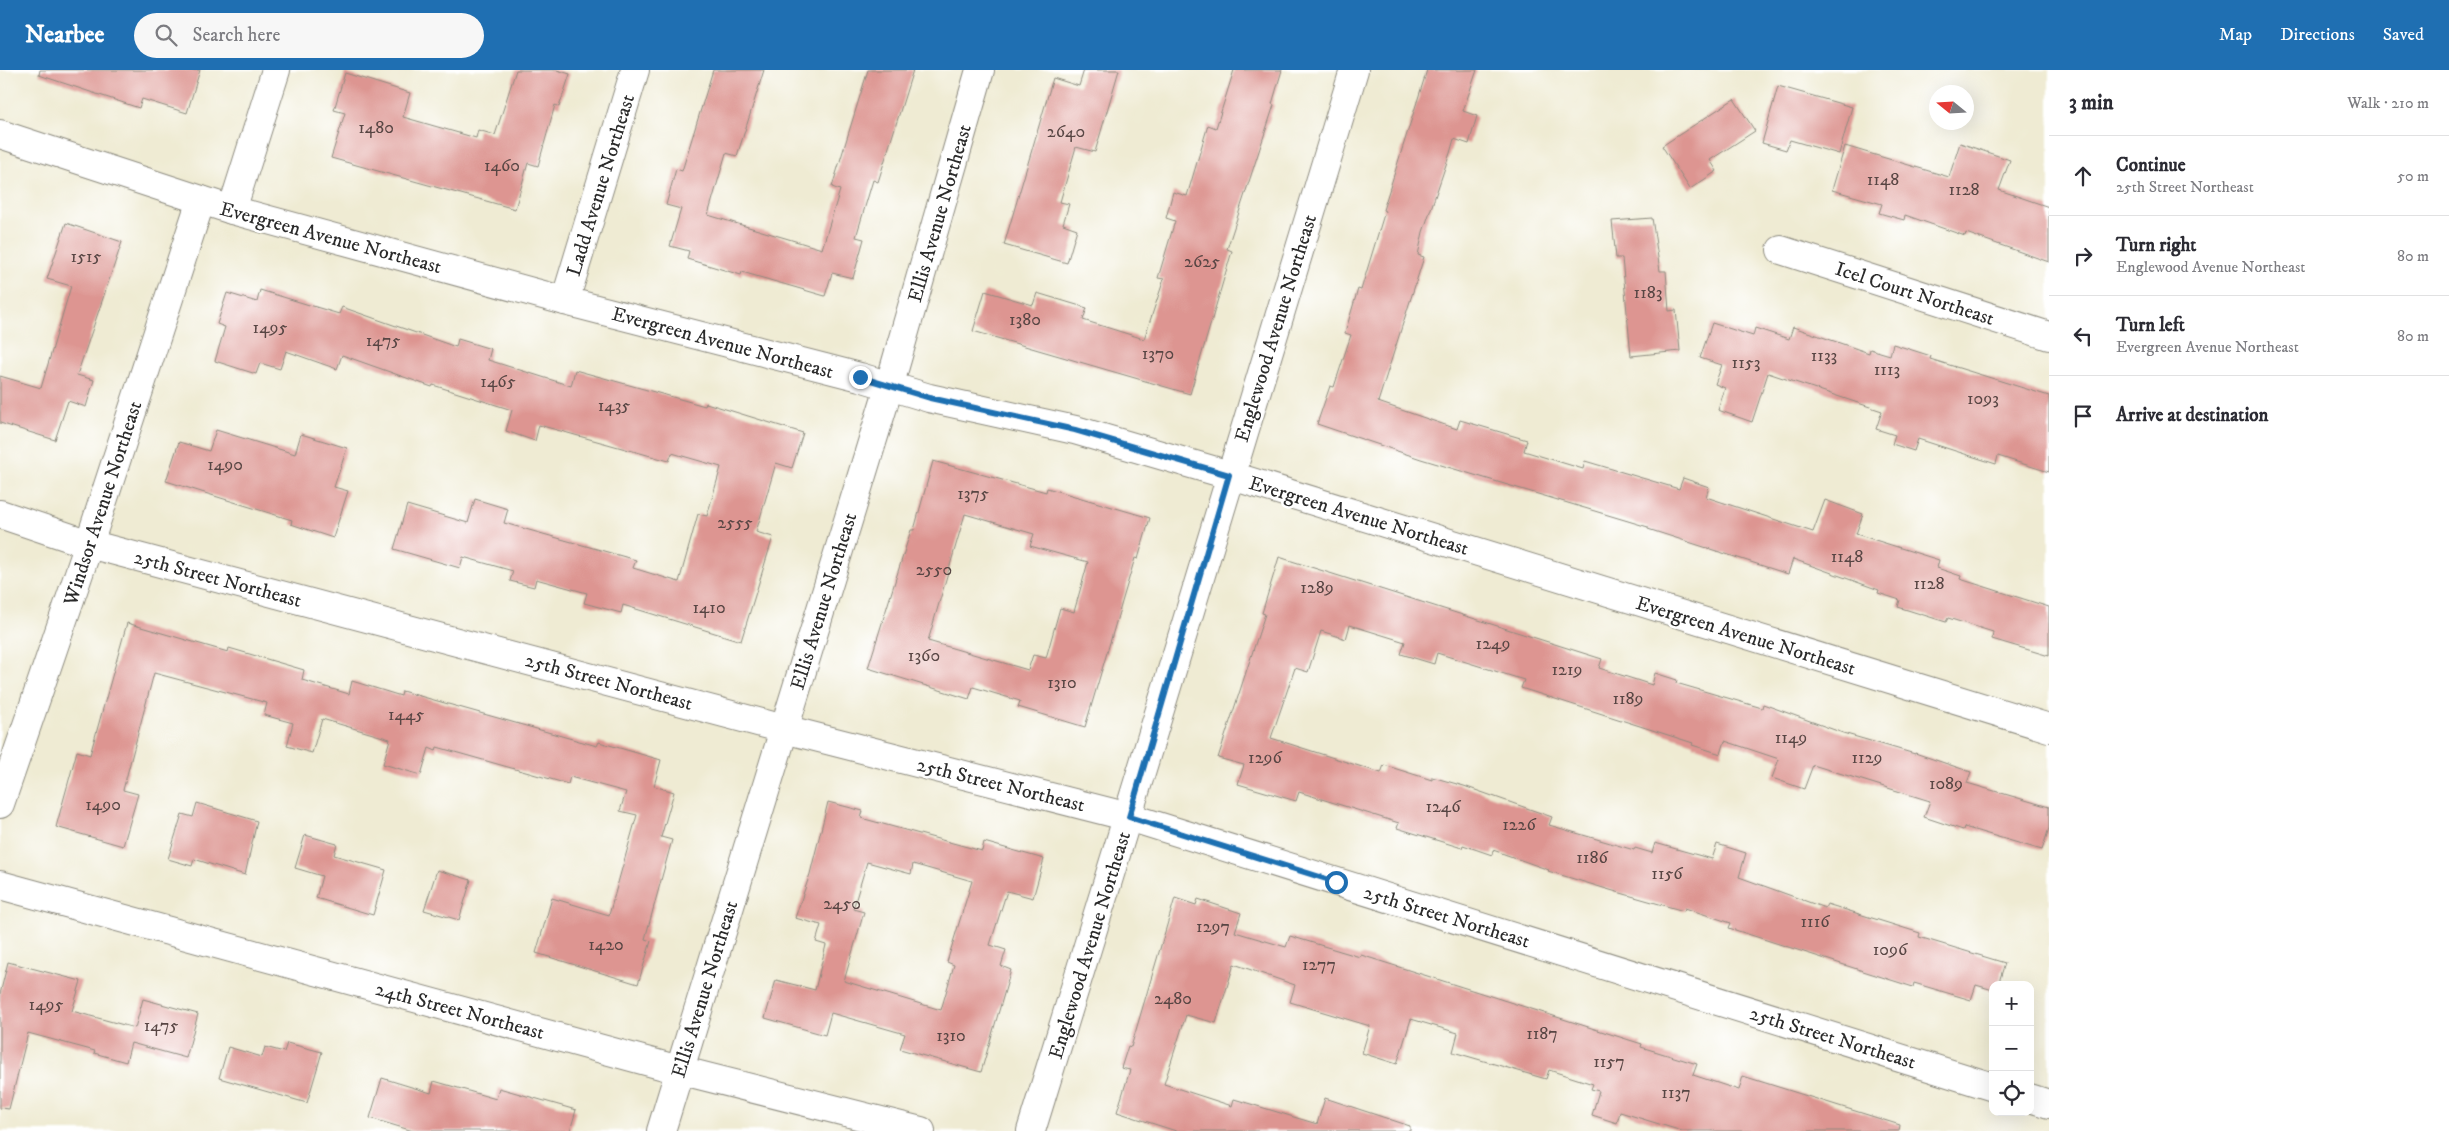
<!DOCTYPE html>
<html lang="en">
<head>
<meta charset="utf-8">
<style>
	:root { --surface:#fff; --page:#f7f7f7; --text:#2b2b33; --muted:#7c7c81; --line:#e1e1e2; --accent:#1f6fb2 }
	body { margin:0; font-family:"IM FELL DW Pica",serif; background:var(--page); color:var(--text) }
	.controls { position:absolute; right:15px; bottom:15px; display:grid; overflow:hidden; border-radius:10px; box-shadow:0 5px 20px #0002 }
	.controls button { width:45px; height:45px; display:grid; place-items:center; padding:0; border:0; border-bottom:1px solid var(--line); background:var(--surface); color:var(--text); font:25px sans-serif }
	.compass { position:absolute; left:1929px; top:15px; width:45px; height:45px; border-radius:50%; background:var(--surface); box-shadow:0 5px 20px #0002; rotate:288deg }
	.stop { position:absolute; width:15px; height:15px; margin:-11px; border:4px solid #1f6fb2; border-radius:50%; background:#fff }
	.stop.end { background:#1f6fb2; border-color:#fff; box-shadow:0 1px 5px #0008 }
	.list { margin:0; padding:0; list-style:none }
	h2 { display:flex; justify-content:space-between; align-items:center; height:65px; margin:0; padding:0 20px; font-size:21px }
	h2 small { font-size:16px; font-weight:400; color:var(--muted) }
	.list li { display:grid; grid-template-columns:32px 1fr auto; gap:15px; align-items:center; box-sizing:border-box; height:80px; padding:0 20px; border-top:1px solid var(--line) }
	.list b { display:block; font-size:19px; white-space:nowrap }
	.list p { margin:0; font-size:16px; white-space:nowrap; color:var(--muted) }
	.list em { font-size:16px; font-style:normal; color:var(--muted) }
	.icon { flex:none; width:28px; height:28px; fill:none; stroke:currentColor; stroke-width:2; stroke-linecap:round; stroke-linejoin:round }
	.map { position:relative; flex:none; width:2049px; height:1061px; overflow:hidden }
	header { display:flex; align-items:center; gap:30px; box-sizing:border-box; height:70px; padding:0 25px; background:var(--accent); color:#fff }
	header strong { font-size:24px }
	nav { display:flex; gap:28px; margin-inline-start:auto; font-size:18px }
	.search { width:350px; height:45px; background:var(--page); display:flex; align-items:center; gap:12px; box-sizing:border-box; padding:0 18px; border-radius:28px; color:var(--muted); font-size:19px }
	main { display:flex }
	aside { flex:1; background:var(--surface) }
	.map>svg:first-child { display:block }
	.building { fill:#dd9591; fill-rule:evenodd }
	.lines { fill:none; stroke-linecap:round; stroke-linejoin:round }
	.minor-casing { stroke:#8d8b7f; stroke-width:30 }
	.minor { stroke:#fff; stroke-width:28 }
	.route { stroke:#1f6fb2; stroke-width:6 }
	.labels { text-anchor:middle; stroke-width:5; stroke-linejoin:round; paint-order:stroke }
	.number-label { font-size:18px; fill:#584644 }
	.street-label { font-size:20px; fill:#2b2b2b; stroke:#fff }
</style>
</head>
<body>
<header>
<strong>Nearbee</strong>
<div class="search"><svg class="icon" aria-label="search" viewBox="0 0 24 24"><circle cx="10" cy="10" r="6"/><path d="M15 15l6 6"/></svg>Search here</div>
<nav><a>Map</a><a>Directions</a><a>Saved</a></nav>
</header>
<main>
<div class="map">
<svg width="2049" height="1061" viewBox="0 0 2049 1061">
	<rect width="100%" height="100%" fill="#fff"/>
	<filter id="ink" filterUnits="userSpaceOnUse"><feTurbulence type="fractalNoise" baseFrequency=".02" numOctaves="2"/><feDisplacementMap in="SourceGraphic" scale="10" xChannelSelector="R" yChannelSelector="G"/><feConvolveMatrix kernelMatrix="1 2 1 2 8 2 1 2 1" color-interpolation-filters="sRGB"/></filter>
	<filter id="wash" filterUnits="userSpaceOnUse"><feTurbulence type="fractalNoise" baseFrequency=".0096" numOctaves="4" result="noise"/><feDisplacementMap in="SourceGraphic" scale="20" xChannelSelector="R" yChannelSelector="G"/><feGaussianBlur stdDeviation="1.12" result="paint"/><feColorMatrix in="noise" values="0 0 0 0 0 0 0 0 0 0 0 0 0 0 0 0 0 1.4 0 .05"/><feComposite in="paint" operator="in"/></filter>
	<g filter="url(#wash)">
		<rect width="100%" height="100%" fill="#efebd3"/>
		<g id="blocks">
			<g class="building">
				<path d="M 40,0 L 200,0 L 187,43 L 142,29 L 139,38 L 39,5 Z"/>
				<path d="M 516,0 L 557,0 L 570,4 L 559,37 L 555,35 L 538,96 L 528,93 L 515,139 L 331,88 L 345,43 L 334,40 L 345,3 L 410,23 L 403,47 L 476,68 L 478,60 L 495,65 Z"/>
				<path d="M 713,0 L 764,0 L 737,86 L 726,83 L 708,145 L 822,179 L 840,120 L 832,117 L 868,0 L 913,0 L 878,112 L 873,110 L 856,167 L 864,169 L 853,208 L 832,203 L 825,226 L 742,202 L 741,205 L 687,189 L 689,181 L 670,176 L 681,139 L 666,135 L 676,99 L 682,101 Z"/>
				<path d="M 1084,0 L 1119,0 L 1095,82 L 1076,77 L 1060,132 L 1069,134 L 1063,154 L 1077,159 L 1067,193 L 1004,175 L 1053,8 L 1079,16 Z"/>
				<path d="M 1234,0 L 1282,0 L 1272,34 L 1274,35 L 1227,179 L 1232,181 L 1190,324 L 973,261 L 985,221 L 1033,235 L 1037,223 L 1087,238 L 1083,250 L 1144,269 L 1164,209 L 1158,208 L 1175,151 L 1166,148 L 1173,122 L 1187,126 L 1208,55 L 1216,58 Z"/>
				<path d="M 1427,0 L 1477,0 L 1463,41 L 1477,46 L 1469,74 L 1454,69 L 1450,83 L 1423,162 L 1418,185 L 1424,187 L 1378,332 L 1457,359 L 1460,350 L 1527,370 L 1524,381 L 1583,399 L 1585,391 L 1679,419 L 1683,408 L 1709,417 L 1706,427 L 1813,462 L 1825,430 L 1863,444 L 1856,464 L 1939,490 L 1937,498 L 1961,506 L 1960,509 L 2049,537 L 2049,586 L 1992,569 L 1993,562 L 1948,548 L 1946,552 L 1898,537 L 1900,530 L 1878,523 L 1879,520 L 1793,489 L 1788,504 L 1648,459 L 1648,457 L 1421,389 L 1317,354 L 1330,316 L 1334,317 L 1351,265 L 1345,263 L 1358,219 L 1361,220 L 1385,141 L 1383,140 Z"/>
				<path d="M 1778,16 L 1852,37 L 1839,84 L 1790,70 L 1786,80 L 1762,73 Z"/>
				<path d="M 1734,29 L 1755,61 L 1710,90 L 1717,101 L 1690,119 L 1662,76 Z"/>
				<path d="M 1960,73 L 2010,90 L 1999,120 L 2049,137 L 2049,192 L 1966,163 L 1965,166 L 1905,145 L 1904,150 L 1879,143 L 1882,134 L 1832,120 L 1845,76 L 1949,107 Z"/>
				<path d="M 1652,148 L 1660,201 L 1666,201 L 1669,241 L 1676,240 L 1680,281 L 1631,286 L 1622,188 L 1616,188 L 1612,151 Z"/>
				<path d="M 66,153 L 122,172 L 77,305 L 94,310 L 86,337 L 68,331 L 55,370 L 0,353 L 0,306 L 41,318 L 71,216 L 47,209 Z"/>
				<path d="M 260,220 L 339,244 L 342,237 L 456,277 L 458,269 L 491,279 L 488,290 L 571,316 L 575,300 L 705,336 L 706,333 L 803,363 L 792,398 L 776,393 L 756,462 L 773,467 L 741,571 L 623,535 L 621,543 L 584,533 L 587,523 L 536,509 L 534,517 L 510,511 L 513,501 L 463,487 L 460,498 L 394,479 L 407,435 L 468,453 L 475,429 L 508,439 L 504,453 L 636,490 L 633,498 L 679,512 L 698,444 L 707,446 L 721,397 L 672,383 L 669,391 L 539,355 L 535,371 L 506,361 L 512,340 L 433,315 L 432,317 L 342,285 L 337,299 L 286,281 L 280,299 L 260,293 L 256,304 L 215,291 L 225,257 L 217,254 L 227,223 L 257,232 Z"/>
				<path d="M 1712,253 L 1753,266 L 1755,258 L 1789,269 L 1793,257 L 1869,283 L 1870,279 L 1890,285 L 1893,274 L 1931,286 L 1930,289 L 2049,326 L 2049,402 L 1998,386 L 1996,394 L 1918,369 L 1914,381 L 1892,374 L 1895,365 L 1876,359 L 1882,341 L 1768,303 L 1752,352 L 1718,340 L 1725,318 L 1715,314 L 1722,295 L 1700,288 Z"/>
				<path d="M 216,360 L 295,384 L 301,364 L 347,378 L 334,417 L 348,421 L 333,468 L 291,454 L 292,450 L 166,411 L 179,372 L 209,381 Z"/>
				<path d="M 933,391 L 1046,422 L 1047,418 L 1150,448 L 1138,489 L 1135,488 L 1085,657 L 1018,637 L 1020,631 L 973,617 L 969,629 L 868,598 L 911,460 L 914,460 ZM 965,444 L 1034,464 L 1030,476 L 1088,492 L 1074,542 L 1060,538 L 1046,588 L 1033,585 L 1028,600 L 928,571 Z"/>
				<path d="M 1279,487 L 1602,589 L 1599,598 L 1652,615 L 1655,603 L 1677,610 L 1676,613 L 1762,638 L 1763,634 L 1843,663 L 1915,684 L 1915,683 L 1971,702 L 1967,713 L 2049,737 L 2049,758 L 2042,780 L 1964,757 L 1963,760 L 1924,747 L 1930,731 L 1813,695 L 1804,719 L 1772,708 L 1779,689 L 1725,671 L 1721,684 L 1692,675 L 1693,673 L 1521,618 L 1524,610 L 1437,583 L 1434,594 L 1401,584 L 1405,572 L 1350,555 L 1346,569 L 1321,561 L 1308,602 L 1295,598 L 1271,668 L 1381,703 L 1384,695 L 1432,710 L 1432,707 L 1464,716 L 1552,747 L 1549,755 L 1634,780 L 1635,778 L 1652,783 L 1655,773 L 1712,789 L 1717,774 L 1746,783 L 1739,807 L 1825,838 L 1827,834 L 1920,863 L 1919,867 L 2005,893 L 1998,915 L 1993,915 L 1993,920 L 1976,915 L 1971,930 L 1914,913 L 1913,917 L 1729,858 L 1731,853 L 1685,838 L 1684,841 L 1610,820 L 1548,801 L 1549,800 L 1493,780 L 1492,785 L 1463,775 L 1462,778 L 1397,758 L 1399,753 L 1299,722 L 1296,731 L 1238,714 L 1244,695 L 1218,688 L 1265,544 L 1262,543 Z"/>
				<path d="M 127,553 L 228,582 L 229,578 L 304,600 L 302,610 L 349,624 L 352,611 L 401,626 L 402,621 L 597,676 L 599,672 L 661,690 L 654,716 L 674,722 L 661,767 L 672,770 L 645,869 L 651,871 L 638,914 L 536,883 L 552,828 L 609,845 L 637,745 L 620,741 L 626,722 L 570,707 L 568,714 L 437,677 L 436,681 L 429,678 L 421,705 L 383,694 L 390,669 L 322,649 L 312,683 L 287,676 L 293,653 L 264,645 L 267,633 L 154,603 L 123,720 L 138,724 L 123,776 L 56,757 L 77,681 L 90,685 Z"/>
				<path d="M 828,732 L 863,741 L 861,748 L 982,781 L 984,772 L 1044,789 L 1033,828 L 1007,821 L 990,875 L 1006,880 L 1001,896 L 1011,900 L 981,1002 L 900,979 L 905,964 L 831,943 L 825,965 L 765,948 L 776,910 L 815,920 L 826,875 L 816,872 L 821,855 L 795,848 L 810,804 ZM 867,792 L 911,804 L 913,794 L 972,811 L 947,892 L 954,895 L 941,940 L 844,911 L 864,842 L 853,839 Z"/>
				<path d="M 197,733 L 257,751 L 245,805 L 194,789 L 192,796 L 168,789 L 182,744 L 193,747 Z"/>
				<path d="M 305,765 L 337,774 L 334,785 L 386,800 L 373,845 L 316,828 L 322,806 L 295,798 Z"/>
				<path d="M 437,800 L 471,810 L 459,850 L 424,840 Z"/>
				<path d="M 1175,828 L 1196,835 L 1198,829 L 1241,843 L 1235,862 L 1286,877 L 1290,866 L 1360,887 L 1361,885 L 1642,974 L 1641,977 L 1697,994 L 1693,1005 L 1739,1020 L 1743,1006 L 1900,1055 L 1899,1061 L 1682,1061 L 1620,1042 L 1617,1053 L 1592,1045 L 1599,1021 L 1591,1019 L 1593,1014 L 1549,1000 L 1546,1009 L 1453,982 L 1458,963 L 1411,949 L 1397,994 L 1362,983 L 1370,956 L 1290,932 L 1295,915 L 1234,894 L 1216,953 L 1186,945 L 1164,1014 L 1232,1036 L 1234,1029 L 1317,1054 L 1325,1028 L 1410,1056 L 1410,1061 L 1176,1061 L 1117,1042 L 1130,1000 L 1121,998 L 1128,976 L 1131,977 Z"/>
				<path d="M 8,892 L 81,911 L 72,941 L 135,958 L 143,929 L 198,944 L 186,988 L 131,973 L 126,992 L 94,983 L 95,981 L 28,963 L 9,1039 L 0,1038 L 0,924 Z"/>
				<path d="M 287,973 L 322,982 L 307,1033 L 219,1008 L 228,977 L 262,987 L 265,977 L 284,982 Z"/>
				<path d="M 382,1008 L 431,1023 L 434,1011 L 496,1029 L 499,1018 L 576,1040 L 570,1061 L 413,1061 L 370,1048 Z"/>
			</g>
		</g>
	</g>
	<g filter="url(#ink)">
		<use href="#blocks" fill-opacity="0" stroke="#8d8b7f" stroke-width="1"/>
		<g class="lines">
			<defs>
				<g id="minor">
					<path d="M 0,64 L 232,140 L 565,231 L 860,307 L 929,328 L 1075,360 L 1229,405 L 2049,658"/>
					<path d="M 232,140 L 276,0"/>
					<path d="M 1781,180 L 2049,266"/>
					<path d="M 565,231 L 635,0"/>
					<path d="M 0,444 L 89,474 L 784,659 L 1129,747 L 1993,1017"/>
					<path d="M 0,734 L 89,474 L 201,130"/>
					<path d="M 0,815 L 679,1000 L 921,1061"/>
					<path d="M 2030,1028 L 2049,1034"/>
					<path d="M 661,1061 L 889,317 L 980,0"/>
					<path d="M 1031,1061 C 1141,708 1245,353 1354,0"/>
				</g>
			</defs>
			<use href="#minor" class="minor-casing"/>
			<use href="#minor" class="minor"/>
		</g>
	</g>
	<g class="lines" filter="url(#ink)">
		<path class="route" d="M 860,307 L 930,328 L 1075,360 L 1229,405 L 1129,747 L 1336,812"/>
	</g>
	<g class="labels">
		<g class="number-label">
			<text x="376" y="63">1480</text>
			<text x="1066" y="67">2640</text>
			<text x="502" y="101">1460</text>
			<text x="1883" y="115">1148</text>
			<text x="1964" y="125">1128</text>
			<text x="86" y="192">1515</text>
			<text x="1202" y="197">2625</text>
			<text x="1648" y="228">1183</text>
			<text x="1025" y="255">1380</text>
			<text x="270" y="263">1495</text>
			<text x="383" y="276">1475</text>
			<text x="1158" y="289">1370</text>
			<text x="1824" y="291">1133</text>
			<text x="1746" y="298">1153</text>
			<text x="1887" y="305">1113</text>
			<text x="498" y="317">1465</text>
			<text x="1983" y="334">1093</text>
			<text x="614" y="341">1435</text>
			<text x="225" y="400">1490</text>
			<text x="973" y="429">1375</text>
			<text x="735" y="458">2555</text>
			<text x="1847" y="492">1148</text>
			<text x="934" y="505">2550</text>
			<text x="1929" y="519">1128</text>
			<text x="1317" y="523">1289</text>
			<text x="709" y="543">1410</text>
			<text x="1493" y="579">1249</text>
			<text x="924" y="591">1360</text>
			<text x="1567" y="605">1219</text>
			<text x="1062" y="618">1310</text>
			<text x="1628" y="634">1189</text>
			<text x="406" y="650">1445</text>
			<text x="1791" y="673">1149</text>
			<text x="1265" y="693">1296</text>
			<text x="1867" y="693">1129</text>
			<text x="1946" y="719">1089</text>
			<text x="103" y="740">1490</text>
			<text x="1443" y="742">1246</text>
			<text x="1519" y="760">1226</text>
			<text x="1592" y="793">1186</text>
			<text x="1667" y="809">1156</text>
			<text x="842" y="839">2450</text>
			<text x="1815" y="857">1116</text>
			<text x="1213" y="862">1297</text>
			<text x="606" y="880">1420</text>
			<text x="1890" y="885">1096</text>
			<text x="1319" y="900">1277</text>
			<text x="1173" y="934">2480</text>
			<text x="46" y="940">1495</text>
			<text x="161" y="961">1475</text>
			<text x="1542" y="969">1187</text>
			<text x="951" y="971">1310</text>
			<text x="1609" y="997">1157</text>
			<text x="1676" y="1028">1137</text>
		</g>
		<g class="street-label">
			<text transform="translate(600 115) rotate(-73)" y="7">Ladd Avenue Northeast</text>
			<text transform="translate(939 143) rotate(-74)" y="7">Ellis Avenue Northeast</text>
			<text transform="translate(331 167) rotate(15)" y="7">Evergreen Avenue Northeast</text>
			<text transform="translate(1915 223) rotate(18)" y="7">Icel Court Northeast</text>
			<text transform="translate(1275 258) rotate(-73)" y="7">Englewood Avenue Northeast</text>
			<text transform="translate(723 272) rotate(15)" y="7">Evergreen Avenue Northeast</text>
			<text transform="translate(102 433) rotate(-72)" y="7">Windsor Avenue Northeast</text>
			<text transform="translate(1359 445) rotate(17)" y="7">Evergreen Avenue Northeast</text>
			<text transform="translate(218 508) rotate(15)" y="7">25th Street Northeast</text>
			<text transform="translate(823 531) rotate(-73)" y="7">Ellis Avenue Northeast</text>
			<text transform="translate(1746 565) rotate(17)" y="7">Evergreen Avenue Northeast</text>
			<text transform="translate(609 611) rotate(15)" y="7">25th Street Northeast</text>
			<text transform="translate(1001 714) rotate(14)" y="7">25th Street Northeast</text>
			<text transform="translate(1447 846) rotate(17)" y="7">25th Street Northeast</text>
			<text transform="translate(1089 875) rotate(-73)" y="7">Englewood Avenue Northeast</text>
			<text transform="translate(704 919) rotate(-73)" y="7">Ellis Avenue Northeast</text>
			<text transform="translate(460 940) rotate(15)" y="7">24th Street Northeast</text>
			<text transform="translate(1833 967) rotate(17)" y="7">25th Street Northeast</text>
		</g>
	</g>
</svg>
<div class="controls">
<button>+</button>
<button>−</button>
<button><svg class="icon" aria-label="locate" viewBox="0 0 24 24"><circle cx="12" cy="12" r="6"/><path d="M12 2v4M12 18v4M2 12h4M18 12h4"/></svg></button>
</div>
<svg class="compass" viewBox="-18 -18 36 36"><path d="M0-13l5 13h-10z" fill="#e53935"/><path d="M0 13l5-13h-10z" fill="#7c7c81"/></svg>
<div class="stop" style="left:1336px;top:812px"></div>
<div class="stop end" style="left:860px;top:307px"></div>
</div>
<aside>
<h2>3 min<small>Walk · 210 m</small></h2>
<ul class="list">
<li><svg class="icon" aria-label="ahead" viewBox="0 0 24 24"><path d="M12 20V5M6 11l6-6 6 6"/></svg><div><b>Continue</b><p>25th Street Northeast</p></div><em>50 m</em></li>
<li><svg class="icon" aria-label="right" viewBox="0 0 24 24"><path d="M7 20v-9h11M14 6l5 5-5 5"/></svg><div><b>Turn right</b><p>Englewood Avenue Northeast</p></div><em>80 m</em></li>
<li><svg class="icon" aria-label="left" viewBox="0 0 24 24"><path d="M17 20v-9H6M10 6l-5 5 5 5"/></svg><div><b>Turn left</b><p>Evergreen Avenue Northeast</p></div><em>80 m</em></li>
<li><svg class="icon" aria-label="arrive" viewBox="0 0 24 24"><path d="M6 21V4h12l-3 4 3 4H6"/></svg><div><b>Arrive at destination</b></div></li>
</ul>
</aside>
</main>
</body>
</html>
